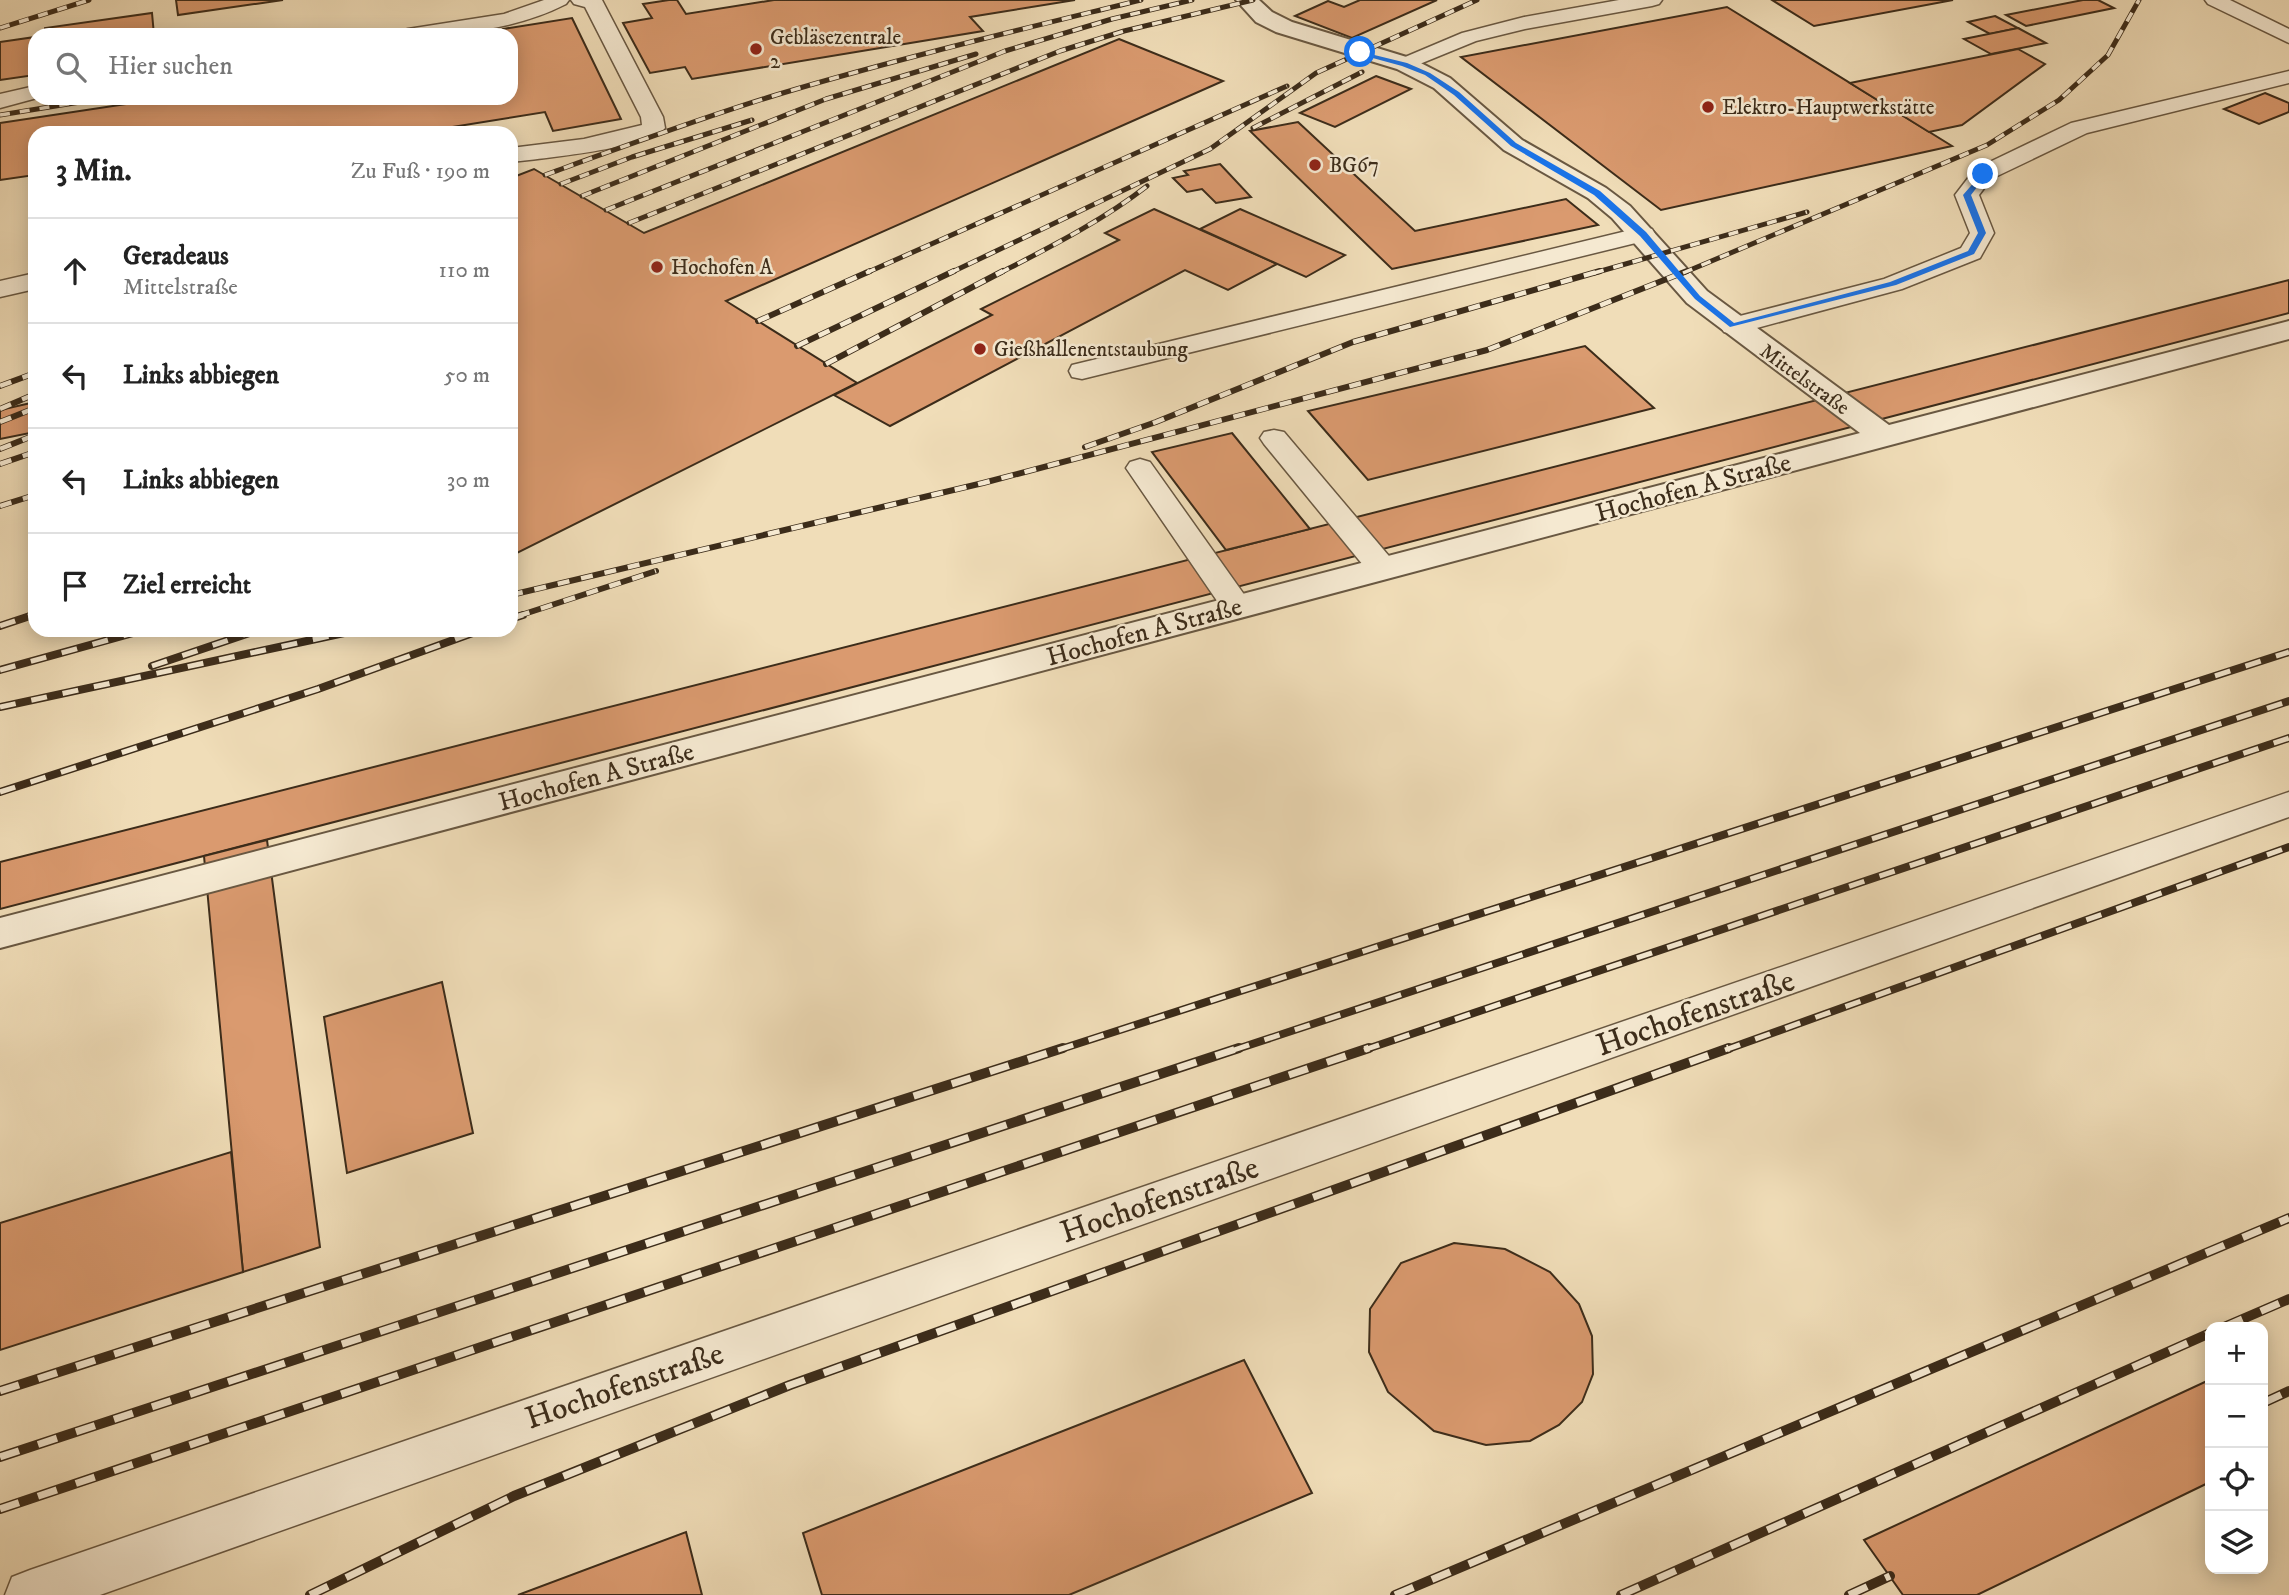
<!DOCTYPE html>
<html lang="de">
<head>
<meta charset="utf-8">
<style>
	:root { --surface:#fff; --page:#f6f6f6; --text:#222; --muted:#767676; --line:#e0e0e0 }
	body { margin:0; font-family:"IM FELL DW Pica",serif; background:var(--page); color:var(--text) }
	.controls { position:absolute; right:21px; bottom:21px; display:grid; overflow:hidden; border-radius:14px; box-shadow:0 4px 18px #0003 }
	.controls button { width:63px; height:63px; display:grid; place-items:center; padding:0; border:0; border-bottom:2px solid var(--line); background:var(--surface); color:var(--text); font:35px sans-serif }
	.stop { position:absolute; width:21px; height:21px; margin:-16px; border:5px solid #1a73e8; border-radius:50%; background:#fff }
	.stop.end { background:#1a73e8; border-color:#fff; box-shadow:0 2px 7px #0008 }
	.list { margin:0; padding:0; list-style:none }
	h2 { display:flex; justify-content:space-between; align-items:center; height:91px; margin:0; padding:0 28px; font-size:30px }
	h2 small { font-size:23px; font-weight:400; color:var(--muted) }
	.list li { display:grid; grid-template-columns:46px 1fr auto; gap:21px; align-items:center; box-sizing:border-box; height:105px; padding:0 28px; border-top:2px solid var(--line) }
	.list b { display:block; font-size:26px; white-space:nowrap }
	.list p { margin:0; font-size:23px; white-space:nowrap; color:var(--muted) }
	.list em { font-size:23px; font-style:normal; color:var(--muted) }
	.icon { flex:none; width:38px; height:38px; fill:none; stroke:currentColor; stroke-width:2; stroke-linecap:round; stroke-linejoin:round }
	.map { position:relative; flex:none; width:2289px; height:1595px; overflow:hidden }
	.search { position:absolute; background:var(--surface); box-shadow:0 4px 18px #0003; left:28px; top:28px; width:490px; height:77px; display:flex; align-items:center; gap:18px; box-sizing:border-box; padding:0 24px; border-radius:21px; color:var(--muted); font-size:26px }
	.panel { position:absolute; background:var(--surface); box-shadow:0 4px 18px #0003; left:28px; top:126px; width:490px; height:511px; border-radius:21px }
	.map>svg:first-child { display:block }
	.building { fill:#da9a6f; stroke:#3c2c1a; stroke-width:2 }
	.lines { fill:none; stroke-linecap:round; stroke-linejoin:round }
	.service-casing { stroke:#695842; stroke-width:3 }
	.minor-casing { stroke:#695842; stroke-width:4 }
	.service { fill:#f5e9d1; fill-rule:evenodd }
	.minor { fill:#f5e9d1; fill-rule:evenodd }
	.rail-far3-casing { stroke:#3c2c1a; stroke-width:5 }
	.rail-far2-casing { stroke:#3c2c1a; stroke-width:6 }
	.rail-far1-casing { stroke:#3c2c1a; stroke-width:8 }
	.rail-casing { stroke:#3c2c1a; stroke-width:10 }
	.rail-far3 { stroke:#f5e9d1; stroke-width:3.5; stroke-dasharray:10; stroke-linecap:butt }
	.rail-far2 { stroke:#f5e9d1; stroke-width:4.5; stroke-dasharray:12; stroke-linecap:butt }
	.rail-far1 { stroke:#f5e9d1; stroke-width:5; stroke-dasharray:16; stroke-linecap:butt }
	.rail { stroke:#f5e9d1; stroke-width:7; stroke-dasharray:20; stroke-linecap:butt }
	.route { fill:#1a73e8 }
	.poi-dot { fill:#8f2418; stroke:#f5e9d1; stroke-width:2.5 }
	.labels { text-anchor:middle; stroke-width:5; stroke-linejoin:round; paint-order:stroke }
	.far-poi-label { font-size:21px; fill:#3c2c1a; stroke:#f5e9d1; text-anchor:start }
	.far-street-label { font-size:21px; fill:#3c2c1a; stroke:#f5e9d1 }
	.street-label { font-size:26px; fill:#3c2c1a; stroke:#f5e9d1 }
	.near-street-label { font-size:32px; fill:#3c2c1a; stroke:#f5e9d1 }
</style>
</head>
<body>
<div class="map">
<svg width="2289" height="1595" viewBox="0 0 2289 1595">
	<rect width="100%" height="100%" fill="#f0ddb8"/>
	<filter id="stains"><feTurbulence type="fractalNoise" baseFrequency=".00286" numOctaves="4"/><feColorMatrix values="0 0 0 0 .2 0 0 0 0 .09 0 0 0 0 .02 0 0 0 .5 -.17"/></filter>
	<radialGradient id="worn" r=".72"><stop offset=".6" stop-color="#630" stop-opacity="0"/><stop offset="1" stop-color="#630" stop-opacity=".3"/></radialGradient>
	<g class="building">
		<path d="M 176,0 L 283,0 L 178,15 Z"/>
		<path d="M 669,0 L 677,0 L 686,14 L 774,0 L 1075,0 L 970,17 L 983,31 L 692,79 L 685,67 L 650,73 L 623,23 L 652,18 L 643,4 Z"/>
		<path d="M 1360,0 L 1437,0 L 1352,38 L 1295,16 L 1328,1 L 1344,7 Z"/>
		<path d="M 1772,0 L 1953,0 L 1814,26 Z"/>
		<path d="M 2083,0 L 2098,0 L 2114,8 L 2026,26 L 2006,15 Z"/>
		<path d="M 1727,7 L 1952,146 L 1661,210 L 1461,57 Z"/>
		<path d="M 152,13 L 154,35 L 45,35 L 45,28 Z"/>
		<path d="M 1995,16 L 2018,28 L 1990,34 L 1968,22 Z"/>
		<path d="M 572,18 L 621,119 L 553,131 L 545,112 L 415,133 L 35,133 L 35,175 L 0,180 L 0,123 L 166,98 L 511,98 L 511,35 L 506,35 L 503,29 Z"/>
		<path d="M 2018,28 L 2046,43 L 1991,54 L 1964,39 Z"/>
		<path d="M 35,37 L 35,75 L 0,80 L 0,42 Z"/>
		<path d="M 1119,39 L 1223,81 L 726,301 L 857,383 L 511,556 L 511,178 L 534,169 L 644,233 Z"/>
		<path d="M 2018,49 L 2045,64 L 1962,125 L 1929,132 L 1850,83 Z"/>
		<path d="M 1376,76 L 1411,89 L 1335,127 L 1300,113 Z"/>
		<path d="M 2265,93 L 2289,103 L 2289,112 L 2259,124 L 2224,109 Z"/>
		<path d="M 1298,122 L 1415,231 L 1566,199 L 1598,225 L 1392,269 L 1250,131 Z"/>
		<path d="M 1220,164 L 1251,197 L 1216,203 L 1202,189 L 1187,192 L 1173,178 L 1188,175 L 1184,171 Z"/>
		<path d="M 1154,209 L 1277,264 L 1228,290 L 1185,270 L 890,426 L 834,395 L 992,315 L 981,309 L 1119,240 L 1105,233 Z"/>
		<path d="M 1240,209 L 1345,255 L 1306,277 L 1200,229 Z"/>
		<path d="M 2289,280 L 2289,313 L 0,909 L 0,862 Z"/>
		<path d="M 1585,346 L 1654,408 L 1368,480 L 1308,411 Z"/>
		<path d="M 35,402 L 35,432 L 0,439 L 0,410 Z"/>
		<path d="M 1232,433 L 1310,529 L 1226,550 L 1152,452 Z"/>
		<path d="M 267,840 L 320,1247 L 243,1272 L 204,856 Z"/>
		<path d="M 442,982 L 473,1133 L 347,1173 L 324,1017 Z"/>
		<path d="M 231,1152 L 243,1272 L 0,1350 L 0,1223 Z"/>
		<path d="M 1454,1243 L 1505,1249 L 1550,1272 L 1579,1304 L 1592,1336 L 1593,1374 L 1582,1402 L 1559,1425 L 1530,1441 L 1486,1445 L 1434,1431 L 1388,1392 L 1369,1352 L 1370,1309 L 1401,1263 Z"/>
		<path d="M 1244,1360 L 1312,1493 L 1069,1595 L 822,1595 L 803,1533 Z"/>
		<path d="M 2207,1381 L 2210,1384 L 2210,1482 L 1977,1595 L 1903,1595 L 1864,1540 Z"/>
		<path d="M 686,1532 L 702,1595 L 518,1595 Z"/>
	</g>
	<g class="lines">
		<defs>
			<g id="service">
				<path d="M 544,0 L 569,0 L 566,4 C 513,31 456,35 398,35 L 401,31 L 408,29 L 504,14 Z"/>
				<path d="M 571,0 L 602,0 L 663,117 L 665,128 C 652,148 538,159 511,162 L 511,148 L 584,139 L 642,125 L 641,117 L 585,7 L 574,4 Z"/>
				<path d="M 1619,0 L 1662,0 L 1659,4 L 1652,6 L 1525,29 L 1476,41 L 1405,70 L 1398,68 L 1394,64 L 1398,60 L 1462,33 L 1524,17 Z"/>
				<path d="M 2205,0 L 2230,0 L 2289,29 L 2289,43 L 2208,4 Z"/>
				<path d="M 2289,71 L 2289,83 L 2087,133 L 1991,179 L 1979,195 L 1994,233 L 1980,258 L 1902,289 L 1742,332 L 1733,334 L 1724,332 L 1720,326 L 1724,320 L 1884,279 L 1961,248 L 1970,233 L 1955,195 L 1975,169 L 2071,123 Z"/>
				<path d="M 35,86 L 37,98 L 0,108 L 0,94 Z"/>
				<path d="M 1643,227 L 1652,229 L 1655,234 L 1652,239 L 1082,379 L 1072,377 L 1069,371 L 1072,365 Z"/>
				<path d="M 35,273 L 35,289 L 0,297 L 0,281 Z"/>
				<path d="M 1274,430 L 1284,432 L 1394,562 L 1398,569 L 1394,576 L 1383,578 L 1372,576 L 1264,444 L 1260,438 L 1264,432 Z"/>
				<path d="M 1140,459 L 1150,462 L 1248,600 L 1253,607 L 1248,614 L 1237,617 L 1226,614 L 1126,468 L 1130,462 Z"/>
				<path d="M 2289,792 L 2289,817 L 100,1595 L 5,1595 L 12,1577 L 30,1570 Z"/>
			</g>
			<path id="minor" d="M 1236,0 L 1259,0 L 1272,12 L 1292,22 L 1413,59 L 1450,78 L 1522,140 L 1606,188 L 1630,206 L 1707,291 L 1889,425 L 2289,321 L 2289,339 L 0,948 L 0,918 L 1860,433 L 1687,303 L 1612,218 L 1588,198 L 1504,150 L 1434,88 L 1397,69 L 1276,32 L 1256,22 Z"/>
		</defs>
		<use href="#service" class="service-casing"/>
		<use href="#minor" class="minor-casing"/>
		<use href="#service" class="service"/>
		<use href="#minor" class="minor"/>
		<defs>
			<g id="rail-far3">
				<path d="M 0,28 L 89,0"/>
				<path d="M 0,115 L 105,98"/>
				<path d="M 1253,128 L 1362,72"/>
				<path d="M 545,175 C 622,147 698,119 776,95 C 896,59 1019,30 1141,0"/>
				<path d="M 561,184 L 632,157 L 752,120"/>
				<path d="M 582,196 L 826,99 L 976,54"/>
				<path d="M 606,210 L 1005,51 L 1112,19 L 1192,0"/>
				<path d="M 629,223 L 1060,51 L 1124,31 L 1253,0"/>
				<path d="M 866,273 L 1287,86"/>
				<path d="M 950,273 L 1210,149 L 1316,73 L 1477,0"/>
				<path d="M 1000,273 C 1050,247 1102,221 1147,186"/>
				<path d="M 1594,273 L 1807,212"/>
				<path d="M 1683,273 L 1987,145 L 2059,100 L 2108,55 L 2139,0"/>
			</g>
			<g id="rail-far2">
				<path d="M 758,321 L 870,271"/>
				<path d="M 797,346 L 954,271"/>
				<path d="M 826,364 L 1003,271"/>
				<path d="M 0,386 L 35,373"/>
				<path d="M 0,409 L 35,394"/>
				<path d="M 0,422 L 35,408"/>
				<path d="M 1085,447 L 1156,422 L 1353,342 L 1600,271"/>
				<path d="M 0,449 L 35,435"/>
				<path d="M 0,464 L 35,452"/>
				<path d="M 0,506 L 35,495"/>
				<path d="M 511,595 L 983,483 L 1487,350 L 1687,271"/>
				<path d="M 28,616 L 35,614"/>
				<path d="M 518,616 L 656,571"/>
			</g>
			<g id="rail-far1">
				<path d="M 511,619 L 523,615"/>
				<path d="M 0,626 L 33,615"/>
				<path d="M 152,666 L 258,630"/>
				<path d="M 0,670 L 144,630"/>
				<path d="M 0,707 L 358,630"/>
				<path d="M 0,792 L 318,689 L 481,630"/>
				<path d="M 1058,1050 L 2289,652"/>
				<path d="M 1234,1050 L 2289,701"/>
				<path d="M 1364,1050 L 2289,738"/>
				<path d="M 1725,1050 L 2289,847"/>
			</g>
			<g id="rail">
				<path d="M 2224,1327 L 2289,1299"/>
				<path d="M 0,1391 L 1063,1048"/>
				<path d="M 2263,1403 L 2289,1391"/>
				<path d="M 0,1457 L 1239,1048"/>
				<path d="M 0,1509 L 1369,1048"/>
				<path d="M 310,1595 L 514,1496 L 790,1385 L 1729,1048"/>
				<path d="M 1395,1595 L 2289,1218"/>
				<path d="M 1621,1595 L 2210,1333"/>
				<path d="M 1849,1595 L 1890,1576"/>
			</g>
		</defs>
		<use href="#rail-far3" class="rail-far3-casing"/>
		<use href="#rail-far2" class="rail-far2-casing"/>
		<use href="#rail-far1" class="rail-far1-casing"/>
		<use href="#rail" class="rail-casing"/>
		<use href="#rail-far3" class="rail-far3"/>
		<use href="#rail-far2" class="rail-far2"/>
		<use href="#rail-far1" class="rail-far1"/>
		<use href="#rail" class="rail"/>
	</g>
	<path class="route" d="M 1358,51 L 1407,63 L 1430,73 L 1459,92 L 1516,143 L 1600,191 L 1646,232 L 1700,296 L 1734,323 L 1890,282 L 1968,251 L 1978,233 L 1963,195 L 1983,172 L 1987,174 L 1971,195 L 1986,233 L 1974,254 L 1896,285 L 1730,327 L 1695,299 L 1640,236 L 1594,195 L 1511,146 L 1454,95 L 1425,75 L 1402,66 L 1358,54 Z"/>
	<g class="poi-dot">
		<circle cx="756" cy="49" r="7"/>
		<circle cx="1708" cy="107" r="7"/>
		<circle cx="1315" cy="165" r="7"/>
		<circle cx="657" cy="267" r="7"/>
		<circle cx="980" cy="349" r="7"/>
	</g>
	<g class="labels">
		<g class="far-poi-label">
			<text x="770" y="44">Gebläsezentrale<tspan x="770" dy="24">2</tspan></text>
			<text x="1722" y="114">Elektro-Hauptwerkstätte</text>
			<text x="1329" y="172">BG67</text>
			<text x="671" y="274">Hochofen A</text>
			<text x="994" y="356">Gießhallenentstaubung</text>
		</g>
		<g class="far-street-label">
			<text transform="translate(1805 379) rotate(36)" y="7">Mittelstraße</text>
		</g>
		<g class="street-label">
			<text transform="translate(1693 487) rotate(-15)" y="9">Hochofen A Straße</text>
			<text transform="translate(1144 631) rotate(-15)" y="9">Hochofen A Straße</text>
			<text transform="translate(596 776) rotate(-15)" y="9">Hochofen A Straße</text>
		</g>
		<g class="near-street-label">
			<text transform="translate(1695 1012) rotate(-19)" y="11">Hochofenstraße</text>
			<text transform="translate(1159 1199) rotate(-19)" y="11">Hochofenstraße</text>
			<text transform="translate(624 1385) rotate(-19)" y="11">Hochofenstraße</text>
		</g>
	</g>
	<rect width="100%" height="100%" filter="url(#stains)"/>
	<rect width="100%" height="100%" fill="url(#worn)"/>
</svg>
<div class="controls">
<button>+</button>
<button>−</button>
<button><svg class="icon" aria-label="locate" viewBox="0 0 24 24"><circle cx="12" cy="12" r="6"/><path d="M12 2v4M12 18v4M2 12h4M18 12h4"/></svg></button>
<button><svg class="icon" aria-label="layers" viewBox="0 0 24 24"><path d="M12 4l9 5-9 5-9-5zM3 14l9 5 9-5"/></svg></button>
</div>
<div class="stop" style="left:1360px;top:52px"></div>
<div class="stop end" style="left:1983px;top:174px"></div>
<div class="search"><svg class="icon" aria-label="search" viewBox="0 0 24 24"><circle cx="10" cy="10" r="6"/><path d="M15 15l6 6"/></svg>Hier suchen</div>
<section class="panel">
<h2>3 Min.<small>Zu Fuß · 190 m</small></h2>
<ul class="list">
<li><svg class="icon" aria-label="ahead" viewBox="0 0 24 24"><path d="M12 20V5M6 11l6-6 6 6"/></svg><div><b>Geradeaus</b><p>Mittelstraße</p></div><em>110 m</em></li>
<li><svg class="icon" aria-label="left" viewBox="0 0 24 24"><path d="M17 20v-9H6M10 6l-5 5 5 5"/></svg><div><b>Links abbiegen</b></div><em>50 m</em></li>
<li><svg class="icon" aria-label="left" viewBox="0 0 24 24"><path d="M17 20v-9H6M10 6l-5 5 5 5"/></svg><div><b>Links abbiegen</b></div><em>30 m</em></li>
<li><svg class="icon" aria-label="arrive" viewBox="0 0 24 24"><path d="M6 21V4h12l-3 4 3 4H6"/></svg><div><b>Ziel erreicht</b></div></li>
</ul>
</section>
</div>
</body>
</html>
